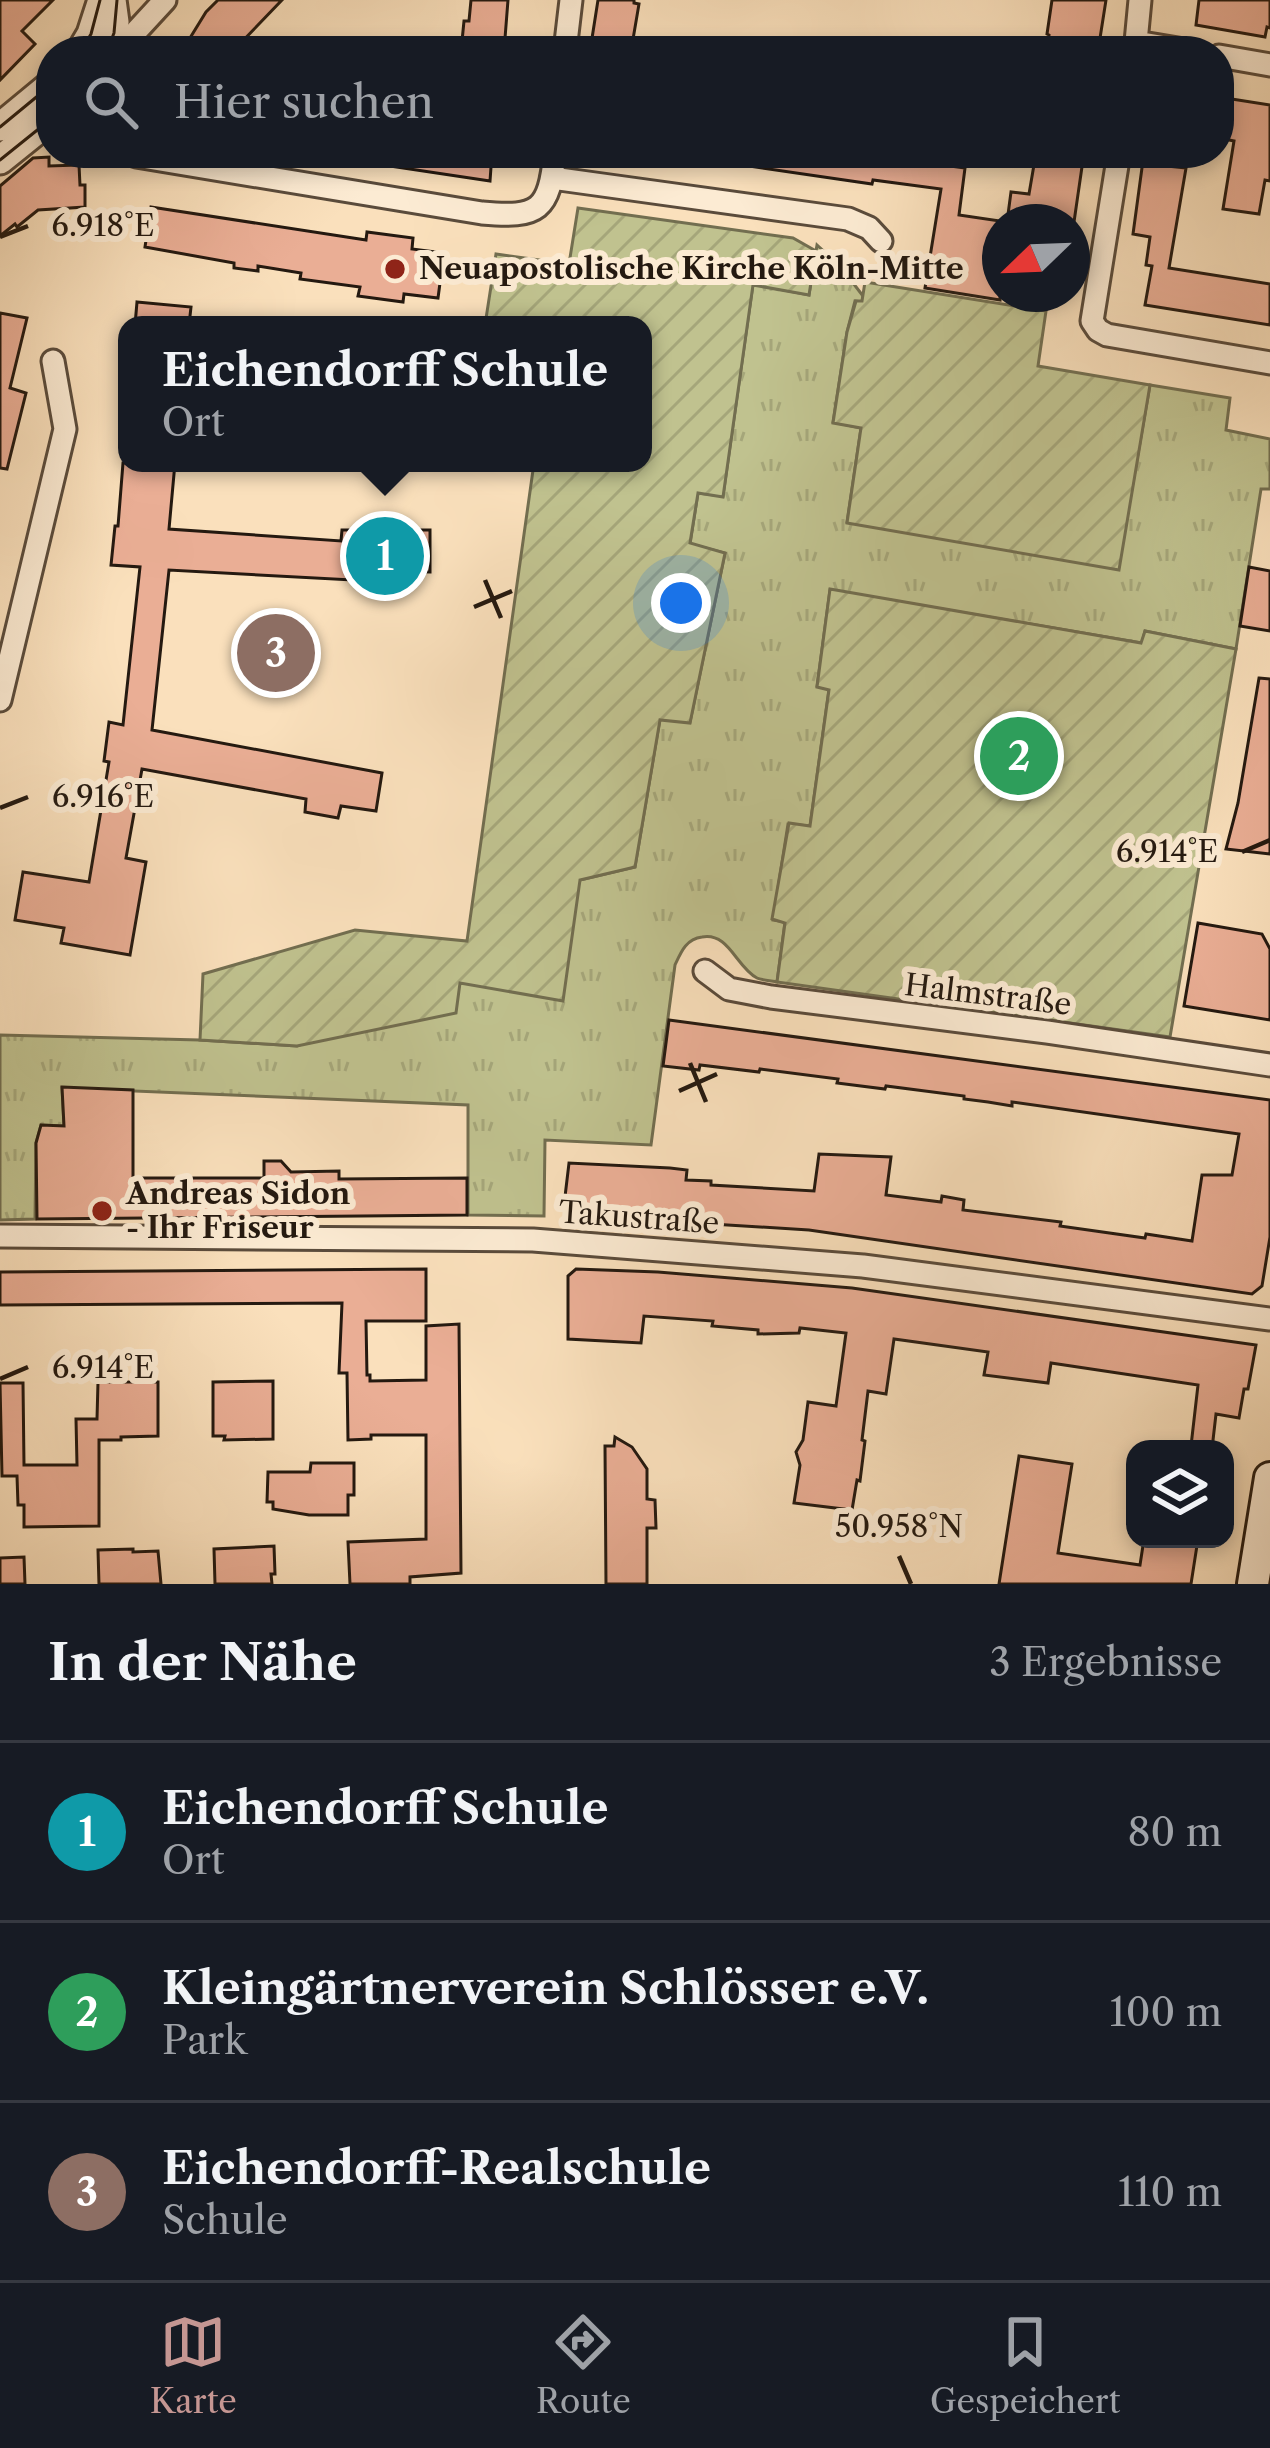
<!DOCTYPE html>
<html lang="de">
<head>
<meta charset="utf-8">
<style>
	:root { --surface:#171b24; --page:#242831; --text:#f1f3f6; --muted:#9ea1a6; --line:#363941; --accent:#c59692 }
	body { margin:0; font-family:"Libre Caslon Text",serif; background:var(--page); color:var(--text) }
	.controls { position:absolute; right:36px; bottom:36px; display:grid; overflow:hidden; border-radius:24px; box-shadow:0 6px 18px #0003 }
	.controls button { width:108px; height:108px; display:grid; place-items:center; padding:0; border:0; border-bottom:3px solid var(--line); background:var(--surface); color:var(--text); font:60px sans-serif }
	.compass { position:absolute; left:982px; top:204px; width:108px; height:108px; border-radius:50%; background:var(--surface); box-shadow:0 6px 18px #0003; rotate:247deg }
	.you { position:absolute; left:681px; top:603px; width:42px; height:42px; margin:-30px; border:9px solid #fff; border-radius:50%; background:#1a73e8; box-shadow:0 0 0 18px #1a73e833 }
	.badge { display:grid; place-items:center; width:78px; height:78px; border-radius:50%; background:var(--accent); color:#fff; font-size:39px; font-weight:700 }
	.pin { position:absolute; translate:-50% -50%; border:6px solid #fff; box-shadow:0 3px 12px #0006 }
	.popup { position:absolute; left:118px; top:316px; width:534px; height:156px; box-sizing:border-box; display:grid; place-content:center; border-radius:24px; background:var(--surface); filter:drop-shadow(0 3px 9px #0005); font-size:39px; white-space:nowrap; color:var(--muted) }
	.popup b { font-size:45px; color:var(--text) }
	.popup::after { content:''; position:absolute; left:50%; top:100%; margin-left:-24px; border:24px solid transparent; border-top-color:var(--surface) }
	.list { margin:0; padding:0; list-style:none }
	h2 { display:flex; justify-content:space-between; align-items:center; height:156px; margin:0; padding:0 48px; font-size:51px }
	h2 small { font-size:39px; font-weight:400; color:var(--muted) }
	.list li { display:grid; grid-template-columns:78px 1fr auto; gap:36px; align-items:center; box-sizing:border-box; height:180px; padding:0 48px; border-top:3px solid var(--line) }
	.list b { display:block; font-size:45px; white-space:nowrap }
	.list p { margin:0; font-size:39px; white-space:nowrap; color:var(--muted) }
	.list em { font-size:39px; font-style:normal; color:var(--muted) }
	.icon { flex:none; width:66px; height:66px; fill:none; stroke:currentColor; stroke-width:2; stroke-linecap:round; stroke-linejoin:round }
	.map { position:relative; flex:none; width:1270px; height:1584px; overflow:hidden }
	.search { position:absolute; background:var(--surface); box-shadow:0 6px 18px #0003; left:36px; right:36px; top:36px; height:132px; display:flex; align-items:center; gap:30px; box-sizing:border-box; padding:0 42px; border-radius:48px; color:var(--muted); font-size:45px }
	.sheet { height:696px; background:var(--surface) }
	nav { display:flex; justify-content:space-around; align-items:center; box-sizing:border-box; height:168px; border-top:3px solid var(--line); background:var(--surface); font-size:33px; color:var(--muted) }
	nav a { display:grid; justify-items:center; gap:6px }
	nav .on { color:var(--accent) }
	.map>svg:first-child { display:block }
	.grass { fill:url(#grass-tufts); stroke:#726e50; stroke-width:3 }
	.garden { fill:url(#garden-furrows); stroke:#726e50; stroke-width:3 }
	.building { fill:#eaae95; stroke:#241910; stroke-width:3 }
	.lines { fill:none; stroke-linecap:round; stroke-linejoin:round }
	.minor-casing { stroke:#5a4b3b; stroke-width:27 }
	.tertiary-casing { stroke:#5a4b3b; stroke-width:33 }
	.secondary-casing { stroke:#241910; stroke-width:36 }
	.minor { stroke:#fcebd3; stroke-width:21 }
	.tertiary { stroke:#fcebd3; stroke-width:27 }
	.secondary { stroke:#fcebd3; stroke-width:30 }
	.tram { stroke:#241910; stroke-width:3 }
	.ticks { fill:none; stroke:#241910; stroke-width:4.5 }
	.poi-dot { fill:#8f2418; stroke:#fcebd3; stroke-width:4.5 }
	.labels { text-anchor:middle; stroke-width:12; stroke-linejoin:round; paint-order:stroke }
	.poi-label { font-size:30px; font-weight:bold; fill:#241910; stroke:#fcebd3; text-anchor:start }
	.street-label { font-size:30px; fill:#241910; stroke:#fcebd3 }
	.ticks-label { font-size:30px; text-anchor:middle; fill:#241910; stroke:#fcebd3; stroke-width:12; stroke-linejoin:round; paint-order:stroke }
</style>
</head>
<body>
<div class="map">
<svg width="1270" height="1584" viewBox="0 0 1270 1584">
	<defs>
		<pattern id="grass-tufts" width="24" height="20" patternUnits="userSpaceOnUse" patternTransform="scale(3)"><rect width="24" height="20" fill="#c0c28f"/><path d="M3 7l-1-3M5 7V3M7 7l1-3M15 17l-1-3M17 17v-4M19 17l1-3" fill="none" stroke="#a5a67a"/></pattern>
		<pattern id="garden-furrows" width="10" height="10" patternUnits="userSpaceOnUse" patternTransform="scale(3)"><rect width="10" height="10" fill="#c0c28f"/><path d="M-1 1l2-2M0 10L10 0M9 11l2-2" fill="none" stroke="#a5a67a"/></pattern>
	</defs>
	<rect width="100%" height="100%" fill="#fae0bc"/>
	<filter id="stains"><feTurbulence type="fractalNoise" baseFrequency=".00167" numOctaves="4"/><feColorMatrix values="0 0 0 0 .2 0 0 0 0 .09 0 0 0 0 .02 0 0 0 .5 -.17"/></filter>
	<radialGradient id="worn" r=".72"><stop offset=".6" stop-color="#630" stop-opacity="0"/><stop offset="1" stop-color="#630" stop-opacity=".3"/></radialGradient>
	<path class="grass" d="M 817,245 L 840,266 L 863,296 L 862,302 L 855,301 L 847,332 L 833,422 L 861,428 L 847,522 L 1118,569 L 1150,385 L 1230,398 L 1226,430 L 1270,439 L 1270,489 L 1261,489 L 1236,649 L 1145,631 L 1142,643 L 830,590 L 817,686 L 829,689 L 810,826 L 788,824 L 773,920 L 785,922 L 777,982 C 772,981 761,980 757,978 C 736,967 729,932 702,937 C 686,939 681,952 675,965 L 651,1145 L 545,1140 L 544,1216 L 468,1215 L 468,1105 L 62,1088 L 64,1126 L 41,1125 L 36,1143 L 35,1219 L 0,1220 L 0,1035 L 200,1040 L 297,1046 L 460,982 L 580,880 L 635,867 L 660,719 L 690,722 L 725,553 L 690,544 L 698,493 L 723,496 L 753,284 L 809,295 Z"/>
	<g class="garden">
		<path d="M 578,208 L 793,238 L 816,251 L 809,295 L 753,285 L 723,497 L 698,493 L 690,543 L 725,553 L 690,723 L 660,720 L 635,867 L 580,880 L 563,1001 L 460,983 L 456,1013 L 297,1046 L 200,1040 L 203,974 L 355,930 L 467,941 L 534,463 L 643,463 L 643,325 L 485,325 L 496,254 L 569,264 Z"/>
		<path d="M 865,282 L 1046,311 L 1038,366 L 1150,385 L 1119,570 L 847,523 L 861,428 L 833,423 L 847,332 L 856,301 L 862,301 Z"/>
		<path d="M 830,589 L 1141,643 L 1145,631 L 1236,649 L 1170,1037 L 777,982 L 785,923 L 772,919 L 789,823 L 810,826 L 829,690 L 817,687 Z"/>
	</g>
	<g class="building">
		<path d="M 0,0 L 53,0 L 22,31 L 35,44 L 0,80 Z"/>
		<path d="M 218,0 L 282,0 L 233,51 L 182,51 L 206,12 Z"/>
		<path d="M 471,0 L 508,0 L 504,51 L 461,51 L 464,21 L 469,21 Z"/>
		<path d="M 598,0 L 634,0 L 634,3 L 639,4 L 631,51 L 590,51 Z"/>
		<path d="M 1052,0 L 1106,0 L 1098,51 L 1047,51 L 1049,35 L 1047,34 Z"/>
		<path d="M 1199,0 L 1270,0 L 1270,28 L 1267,27 L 1265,37 L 1196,25 Z"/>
		<path d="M 1219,97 L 1270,105 L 1270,181 L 1265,180 L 1259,214 L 1223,209 L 1234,141 L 1219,138 Z"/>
		<path d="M 384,153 L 492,153 L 490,181 L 383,165 Z"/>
		<path d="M 743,153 L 877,153 L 876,156 L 965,168 L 959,215 L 1000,221 L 1000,300 L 925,288 L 941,189 L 873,180 L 872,184 L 742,165 Z"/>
		<path d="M 1036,153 L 1084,153 L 1074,222 L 1007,222 L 1011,192 L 1029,194 Z"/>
		<path d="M 1144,153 L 1168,153 L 1166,166 L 1186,168 L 1169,268 L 1270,284 L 1270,325 L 1145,305 L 1152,266 L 1146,265 L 1150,237 L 1133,234 Z"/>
		<path d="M 49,157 L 49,166 L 79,165 L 80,185 L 85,185 L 85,207 L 38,210 L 17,227 L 15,224 L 0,236 L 0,186 L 33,158 Z"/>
		<path d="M 151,207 L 366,240 L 367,232 L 413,238 L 412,249 L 444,253 L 438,298 L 404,294 L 403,302 L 358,296 L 360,287 L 300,279 L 301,273 L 258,266 L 258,271 L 234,268 L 234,263 L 145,247 Z"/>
		<path d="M 137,302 L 191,307 L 189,325 L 135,325 Z"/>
		<path d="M 0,313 L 27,318 L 10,388 L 26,393 L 7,469 L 0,468 Z"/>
		<path d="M 123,463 L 175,463 L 169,529 L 341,541 L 342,530 L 430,530 L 430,572 L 372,571 L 371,581 L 169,570 L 152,730 L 382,773 L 376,811 L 341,806 L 338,818 L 305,812 L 306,799 L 142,769 L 126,858 L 146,862 L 130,955 L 61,943 L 64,928 L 15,920 L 23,872 L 89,882 L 109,762 L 104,761 L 109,722 L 123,725 L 140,567 L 111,565 L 115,526 L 118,526 Z"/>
		<path d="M 1249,567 L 1270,571 L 1270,631 L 1240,626 Z"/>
		<path d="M 1259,678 L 1270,679 L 1270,854 L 1226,849 L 1238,803 Z"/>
		<path d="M 1198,923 L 1262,934 L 1270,949 L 1270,1020 L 1184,1006 Z"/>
		<path d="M 669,1020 L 1270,1100 L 1270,1237 L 1262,1286 L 1252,1294 L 809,1230 L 567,1215 L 568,1205 L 564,1205 L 569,1163 L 670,1168 L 687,1170 L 686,1180 L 711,1181 L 711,1185 L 814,1191 L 819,1154 L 891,1157 L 886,1195 L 941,1202 L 942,1196 L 964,1200 L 963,1210 L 1061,1222 L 1060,1226 L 1145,1238 L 1146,1234 L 1192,1241 L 1202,1175 L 1232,1175 L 1239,1134 L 1012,1102 L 1012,1106 L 988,1102 L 964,1099 L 964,1096 L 886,1086 L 885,1089 L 837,1083 L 838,1079 L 760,1069 L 759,1072 L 700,1065 L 699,1070 L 663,1066 Z"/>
		<path d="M 62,1087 L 133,1090 L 133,1178 L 264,1178 L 264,1161 L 281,1161 L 291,1172 L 339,1171 L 339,1179 L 467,1178 L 467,1215 L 37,1219 L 36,1143 L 41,1125 L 64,1126 Z"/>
		<path d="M 426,1269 L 426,1321 L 366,1321 L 367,1375 L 370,1375 L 370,1381 L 426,1380 L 426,1326 L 459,1324 L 461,1573 L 410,1577 L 410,1584 L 350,1584 L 348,1542 L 426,1539 L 426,1435 L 371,1435 L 371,1439 L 348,1440 L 347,1373 L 339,1373 L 342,1303 L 0,1305 L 0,1272 Z"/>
		<path d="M 576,1269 L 658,1272 L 852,1288 L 1256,1345 L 1248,1389 L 1244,1389 L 1239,1418 L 1216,1414 L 1212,1449 L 1191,1446 L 1198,1385 L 1051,1363 L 1048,1383 L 984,1375 L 988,1352 L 894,1339 L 886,1394 L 868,1391 L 862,1440 L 865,1441 L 860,1481 L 857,1480 L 852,1510 L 794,1503 L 800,1465 L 796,1452 L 803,1440 L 808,1402 L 836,1406 L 846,1333 L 800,1328 L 799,1333 L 758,1334 L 758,1330 L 712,1326 L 713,1321 L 644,1316 L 641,1343 L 568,1339 L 568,1276 Z"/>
		<path d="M 273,1381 L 273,1439 L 224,1440 L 225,1436 L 213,1436 L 213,1382 Z"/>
		<path d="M 98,1382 L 158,1382 L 158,1436 L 121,1437 L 121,1440 L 99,1440 L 99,1526 L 24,1527 L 24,1505 L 18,1505 L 17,1476 L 2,1476 L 0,1383 L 23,1383 L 24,1465 L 77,1465 L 76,1419 L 97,1419 Z"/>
		<path d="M 615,1437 L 632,1447 L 647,1469 L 647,1499 L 655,1500 L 656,1528 L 647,1528 L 647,1584 L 606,1584 L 605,1446 L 614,1446 Z"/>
		<path d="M 1019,1456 L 1072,1464 L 1058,1553 L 1140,1565 L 1144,1539 L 1198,1539 L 1191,1584 L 999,1584 Z"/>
		<path d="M 311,1463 L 354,1463 L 354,1495 L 348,1495 L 348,1515 L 309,1515 L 273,1509 L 273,1502 L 267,1502 L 268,1472 L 310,1472 Z"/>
		<path d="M 274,1546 L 275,1574 L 271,1574 L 272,1584 L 215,1584 L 214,1549 Z"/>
		<path d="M 133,1549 L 133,1552 L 158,1551 L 161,1584 L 99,1584 L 98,1550 Z"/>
		<path d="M 24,1557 L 25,1584 L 0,1584 L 0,1558 Z"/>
	</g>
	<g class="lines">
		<defs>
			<g id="minor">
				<path d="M 1140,0 L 1136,42 L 1190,51"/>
				<path d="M 118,51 L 165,0"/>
				<path d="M 565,51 L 571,0"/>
				<path d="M 1219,56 L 1270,65"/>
				<path d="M 133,153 L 136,156 L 482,213 C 539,218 549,211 555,153"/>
				<path d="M 1119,153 L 1092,321 L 1098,330 L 1107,335 L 1270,363"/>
				<path d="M 552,178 L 848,219 L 869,228 L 881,241"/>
				<path d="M 0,700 L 65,429 L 53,361"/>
				<path d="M 705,971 L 729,989 L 771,997 L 1047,1032 L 1270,1065"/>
				<path d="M 0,1236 L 533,1240 L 863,1266 L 1270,1319"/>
			</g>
			<g id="tertiary">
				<path d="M 81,51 L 91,34 L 102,0"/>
				<path d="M 107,51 L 115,22 L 112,0"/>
				<path d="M 0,127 L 51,85"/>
				<path d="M 0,160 L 51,119"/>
			</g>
			<path id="secondary" d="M 1253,1584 L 1270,1478"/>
		</defs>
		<use href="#minor" class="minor-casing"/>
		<use href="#tertiary" class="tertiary-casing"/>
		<use href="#secondary" class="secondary-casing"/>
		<use href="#minor" class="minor"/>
		<use href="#tertiary" class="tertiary"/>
		<use href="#secondary" class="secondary"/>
		<g class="tram">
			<path d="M 81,51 L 91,34 L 100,0"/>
			<path d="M 107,51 L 114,33 L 117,0"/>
			<path d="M 0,127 L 51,85"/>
			<path d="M 0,160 L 51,119"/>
		</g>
	</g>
	<path class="ticks" d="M 0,237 L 28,226M 485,580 L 501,618M 474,607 L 512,591M 0,808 L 28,797M 1242,852 L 1270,840M 690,1063 L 706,1102M 679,1091 L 717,1074M 0,1379 L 28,1367M 899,1556 L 911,1584"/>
	<g class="poi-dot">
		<circle cx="395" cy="269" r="12"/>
		<circle cx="102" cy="1211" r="12"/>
	</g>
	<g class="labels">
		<g class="poi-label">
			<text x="419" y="279">Neuapostolische Kirche Köln-Mitte</text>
			<text x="126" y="1204">Andreas Sidon<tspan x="126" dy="34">- Ihr Friseur</tspan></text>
		</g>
		<g class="street-label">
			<text transform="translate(988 995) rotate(7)" y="10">Halmstraße</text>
			<text transform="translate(639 1218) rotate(4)" y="10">Takustraße</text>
		</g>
	</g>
	<g class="ticks-label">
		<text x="103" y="236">6.918°E</text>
		<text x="103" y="807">6.916°E</text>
		<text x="1167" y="862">6.914°E</text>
		<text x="103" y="1378">6.914°E</text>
		<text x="899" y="1537">50.958°N</text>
	</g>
	<rect width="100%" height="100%" filter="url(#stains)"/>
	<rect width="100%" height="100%" fill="url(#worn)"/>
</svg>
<div class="controls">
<button><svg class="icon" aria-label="layers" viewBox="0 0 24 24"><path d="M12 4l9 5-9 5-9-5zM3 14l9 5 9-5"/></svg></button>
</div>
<svg class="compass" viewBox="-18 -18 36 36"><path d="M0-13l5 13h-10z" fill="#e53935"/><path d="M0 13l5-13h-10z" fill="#9ea1a6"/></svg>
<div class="you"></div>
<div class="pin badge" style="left:385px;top:556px;background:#0f9aa8">1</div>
<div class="popup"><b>Eichendorff Schule</b>Ort</div>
<div class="pin badge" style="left:1019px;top:756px;background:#2e9e5b">2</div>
<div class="pin badge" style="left:276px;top:653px;background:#8d6e63">3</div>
<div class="search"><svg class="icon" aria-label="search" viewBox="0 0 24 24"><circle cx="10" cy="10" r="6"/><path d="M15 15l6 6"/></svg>Hier suchen</div>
</div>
<section class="sheet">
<h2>In der Nähe<small>3 Ergebnisse</small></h2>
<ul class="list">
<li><span class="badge" style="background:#0f9aa8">1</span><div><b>Eichendorff Schule</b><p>Ort</p></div><em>80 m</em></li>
<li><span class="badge" style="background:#2e9e5b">2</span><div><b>Kleingärtnerverein Schlösser e.V.</b><p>Park</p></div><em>100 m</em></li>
<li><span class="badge" style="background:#8d6e63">3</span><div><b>Eichendorff-Realschule</b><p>Schule</p></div><em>110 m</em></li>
</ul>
</section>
<nav>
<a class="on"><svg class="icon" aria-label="map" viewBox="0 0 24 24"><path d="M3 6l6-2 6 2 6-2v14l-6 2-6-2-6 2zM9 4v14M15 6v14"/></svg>Karte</a>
<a><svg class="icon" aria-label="directions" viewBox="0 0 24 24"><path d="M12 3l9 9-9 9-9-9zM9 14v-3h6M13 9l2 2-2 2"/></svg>Route</a>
<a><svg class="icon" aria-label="saved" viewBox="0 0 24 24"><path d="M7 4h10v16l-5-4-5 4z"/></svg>Gespeichert</a>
</nav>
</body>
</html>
